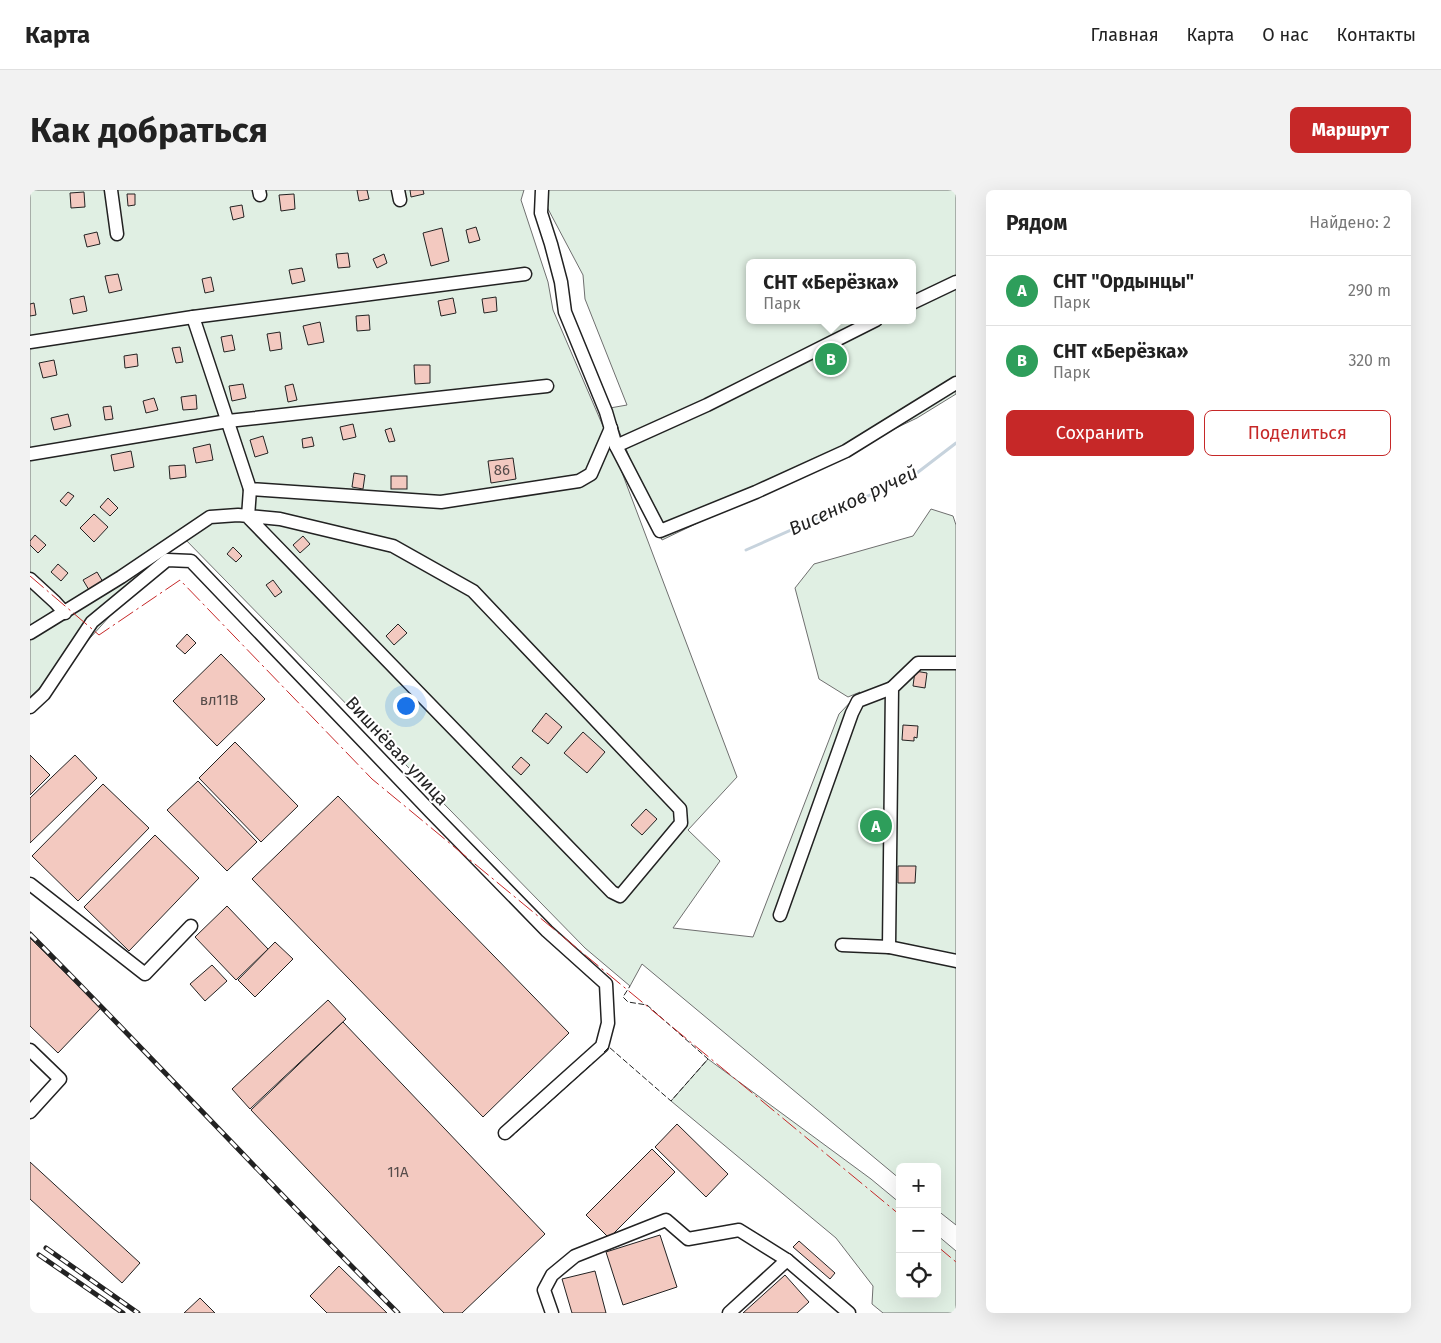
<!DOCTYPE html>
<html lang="ru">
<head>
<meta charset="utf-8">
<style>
	:root { --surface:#fff; --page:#f2f2f2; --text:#222; --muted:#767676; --line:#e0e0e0; --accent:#c62828 }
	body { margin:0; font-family:"Fira Sans",sans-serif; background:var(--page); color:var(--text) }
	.controls { position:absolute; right:15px; bottom:15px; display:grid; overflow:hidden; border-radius:8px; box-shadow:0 5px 20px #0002 }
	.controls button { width:45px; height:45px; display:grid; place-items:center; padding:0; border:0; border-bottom:1px solid var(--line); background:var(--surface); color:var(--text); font:25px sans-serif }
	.you { position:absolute; left:375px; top:515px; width:18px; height:18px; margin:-12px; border:4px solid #fff; border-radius:50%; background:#1a73e8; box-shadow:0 0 0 8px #1a73e833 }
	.badge { display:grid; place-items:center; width:32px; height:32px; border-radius:50%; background:var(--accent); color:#fff; font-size:16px; font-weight:700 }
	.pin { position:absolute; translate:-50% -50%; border:2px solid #fff; box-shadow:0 1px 5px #0006 }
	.popup { position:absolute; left:716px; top:69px; width:170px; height:65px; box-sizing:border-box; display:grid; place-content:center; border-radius:8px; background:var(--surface); filter:drop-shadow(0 1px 4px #0005); font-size:16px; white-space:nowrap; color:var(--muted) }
	.popup b { font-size:19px; color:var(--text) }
	.popup::after { content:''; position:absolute; left:50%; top:100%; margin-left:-10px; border:10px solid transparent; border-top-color:var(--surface) }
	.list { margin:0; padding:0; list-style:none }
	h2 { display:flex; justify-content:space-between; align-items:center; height:65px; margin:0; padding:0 20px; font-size:21px }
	h2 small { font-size:16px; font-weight:400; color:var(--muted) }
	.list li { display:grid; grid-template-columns:32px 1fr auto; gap:15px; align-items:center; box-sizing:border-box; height:70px; padding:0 20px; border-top:1px solid var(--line) }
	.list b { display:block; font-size:19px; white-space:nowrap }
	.list p { margin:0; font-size:16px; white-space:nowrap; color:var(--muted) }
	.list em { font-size:16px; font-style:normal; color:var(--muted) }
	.actions { display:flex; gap:10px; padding:15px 20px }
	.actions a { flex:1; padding:11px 0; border:1px solid var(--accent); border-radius:8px; text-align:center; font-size:18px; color:var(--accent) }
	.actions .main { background:var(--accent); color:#fff }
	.icon { flex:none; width:28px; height:28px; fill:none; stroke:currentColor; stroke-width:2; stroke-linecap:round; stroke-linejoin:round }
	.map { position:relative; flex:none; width:926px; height:1123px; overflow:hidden; border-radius:8px }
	header { display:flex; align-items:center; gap:30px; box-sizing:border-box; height:70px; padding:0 25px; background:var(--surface); border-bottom:1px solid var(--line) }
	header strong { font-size:24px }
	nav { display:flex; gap:28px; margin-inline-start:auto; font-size:18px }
	.intro { display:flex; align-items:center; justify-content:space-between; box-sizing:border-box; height:120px; padding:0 30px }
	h1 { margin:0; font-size:35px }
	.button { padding:12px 22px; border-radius:8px; background:var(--accent); color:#fff; font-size:18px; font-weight:700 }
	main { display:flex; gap:30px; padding:0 30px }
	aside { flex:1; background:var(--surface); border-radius:8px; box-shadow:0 5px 20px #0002 }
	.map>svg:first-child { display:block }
	.green { fill:#e0efe3; stroke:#6f6f6f; fill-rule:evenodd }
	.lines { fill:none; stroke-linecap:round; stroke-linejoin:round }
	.stream { stroke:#c7d3dd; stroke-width:3 }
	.building { fill:#f3c9c0; stroke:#222 }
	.minor-casing { stroke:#222; stroke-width:15 }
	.minor { stroke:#fff; stroke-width:12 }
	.rail-casing { stroke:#222; stroke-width:5 }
	.rail { stroke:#fff; stroke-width:3; stroke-dasharray:9; stroke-linecap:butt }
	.fence { stroke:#222; stroke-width:1; stroke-dasharray:6 2.5; stroke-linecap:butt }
	.power { stroke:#c62828; stroke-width:1; stroke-dasharray:18 4 2.5 4; stroke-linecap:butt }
	.labels { text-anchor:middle; stroke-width:4; stroke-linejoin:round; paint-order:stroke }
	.number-label { font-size:15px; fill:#564c4a }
	.street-label { font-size:18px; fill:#222; stroke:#fff }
	.water-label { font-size:19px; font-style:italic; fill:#222; stroke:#fff }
</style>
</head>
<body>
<header>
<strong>Карта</strong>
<nav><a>Главная</a><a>Карта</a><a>О нас</a><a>Контакты</a></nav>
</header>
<div class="intro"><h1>Как добраться</h1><a class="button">Маршрут</a></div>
<main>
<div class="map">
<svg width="926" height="1123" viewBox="0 0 926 1123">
	<rect width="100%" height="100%" fill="#fff"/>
	<g class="green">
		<path d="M 0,0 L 494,0 L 491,10 L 518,92 L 523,120 L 585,264 L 707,587 L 658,640 L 690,671 L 643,738 L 723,747 L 809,524 L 830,502 L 818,507 L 789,489 L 765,398 L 784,374 L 883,346 L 901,319 L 923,326 L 926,335 L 926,1035 L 907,1020 L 907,977 L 870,977 L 870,989 L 612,774 L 600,796 L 555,758 L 152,346 L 52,457 L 0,507 Z"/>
		<path d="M 518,0 L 926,0 L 926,204 L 887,228 L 632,350 L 580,218 L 597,215 L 555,109 L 553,85 L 517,17 ZM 720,73 L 882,73 L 882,130 L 720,130 Z"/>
		<path d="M 678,869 L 841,989 L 870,1013 L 870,1104 L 907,1104 L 907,1045 L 926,1061 L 926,1123 L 853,1123 L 842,1114 L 843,1096 L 806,1048 L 641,911 Z"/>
	</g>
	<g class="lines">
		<path class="stream" d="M 716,360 L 883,286 L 926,253"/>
	</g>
	<g class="building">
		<path d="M 327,0 L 337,0 L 339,9 L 329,11 Z"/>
		<path d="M 380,0 L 393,0 L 394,4 L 381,7 Z"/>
		<path d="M 54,2 L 55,17 L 41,18 L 40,3 Z"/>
		<path d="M 97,4 L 105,4 L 105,15 L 98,16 Z"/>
		<path d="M 264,4 L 265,19 L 251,21 L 249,5 Z"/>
		<path d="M 212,15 L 214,27 L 203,30 L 200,17 Z"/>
		<path d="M 446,37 L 450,50 L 439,53 L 436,40 Z"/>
		<path d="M 412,38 L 419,71 L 401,76 L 393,43 Z"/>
		<path d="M 67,42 L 70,54 L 57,57 L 54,45 Z"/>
		<path d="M 318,63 L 320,77 L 308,78 L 306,64 Z"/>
		<path d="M 354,64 L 357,73 L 347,78 L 343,69 Z"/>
		<path d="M 272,78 L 275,91 L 262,94 L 259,80 Z"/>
		<path d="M 88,84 L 92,100 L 79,103 L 75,86 Z"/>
		<path d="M 181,87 L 184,101 L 175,103 L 172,89 Z"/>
		<path d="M 54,106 L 57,121 L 43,124 L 40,109 Z"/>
		<path d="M 466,107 L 467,121 L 454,123 L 452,109 Z"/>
		<path d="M 423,108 L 426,123 L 411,126 L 408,111 Z"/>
		<path d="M 4,113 L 6,125 L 0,126 L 0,114 Z"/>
		<path d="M 339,125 L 340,140 L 327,141 L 326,126 Z"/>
		<path d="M 290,132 L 294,152 L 278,155 L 273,136 Z"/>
		<path d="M 250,142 L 252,159 L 240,161 L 237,144 Z"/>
		<path d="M 202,145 L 205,160 L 194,162 L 191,147 Z"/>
		<path d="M 150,157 L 153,172 L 146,173 L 142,158 Z"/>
		<path d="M 107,164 L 108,176 L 95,178 L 94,166 Z"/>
		<path d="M 24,170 L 27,185 L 13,188 L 9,173 Z"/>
		<path d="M 384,175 L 400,175 L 400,193 L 385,194 Z"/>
		<path d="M 213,194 L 216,208 L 202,211 L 199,196 Z"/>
		<path d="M 263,194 L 267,210 L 258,212 L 255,196 Z"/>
		<path d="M 166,205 L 167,219 L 153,220 L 151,207 Z"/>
		<path d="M 124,208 L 128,220 L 116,223 L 113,211 Z"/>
		<path d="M 81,216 L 83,229 L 75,230 L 73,217 Z"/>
		<path d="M 38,224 L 41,236 L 24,240 L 21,228 Z"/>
		<path d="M 323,234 L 326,247 L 313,250 L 310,237 Z"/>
		<path d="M 361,238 L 365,251 L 359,252 L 355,240 Z"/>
		<path d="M 233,246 L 238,263 L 225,267 L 220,250 Z"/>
		<path d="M 282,247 L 284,256 L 273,258 L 272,249 Z"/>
		<path d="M 180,254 L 183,270 L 166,273 L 163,258 Z"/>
		<path d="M 101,261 L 104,277 L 84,281 L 81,265 Z"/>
		<path d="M 483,268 L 486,289 L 461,293 L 458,271 Z"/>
		<path d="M 155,275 L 156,287 L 140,289 L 139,276 Z"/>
		<path d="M 324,283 L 335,285 L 333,299 L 322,297 Z"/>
		<rect x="361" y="286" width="16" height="13"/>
		<path d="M 38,302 L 44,306 L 36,316 L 30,311 Z"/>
		<path d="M 78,308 L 88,318 L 80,326 L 70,317 Z"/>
		<path d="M 64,324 L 78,337 L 64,352 L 50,338 Z"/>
		<path d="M 5,345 L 16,355 L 8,363 L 0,355 L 0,351 Z"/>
		<path d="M 273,346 L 280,354 L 270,363 L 263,355 Z"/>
		<path d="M 203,357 L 212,366 L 206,372 L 197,364 Z"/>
		<path d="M 28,374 L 38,383 L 31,391 L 21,382 Z"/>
		<path d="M 67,382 L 73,392 L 59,400 L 53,390 Z"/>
		<path d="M 243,390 L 252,402 L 245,407 L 236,395 Z"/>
		<path d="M 368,434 L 377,443 L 364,455 L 356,446 Z"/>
		<path d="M 157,444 L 166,453 L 155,464 L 146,456 Z"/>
		<path d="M 191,464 L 235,509 L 187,556 L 143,511 Z"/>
		<path d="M 885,481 L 897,483 L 895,498 L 883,496 Z"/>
		<path d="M 516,523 L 532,537 L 518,554 L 502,541 Z"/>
		<path d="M 873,535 L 888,536 L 887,548 L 884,547 L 884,551 L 872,550 Z"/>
		<path d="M 553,542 L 575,562 L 557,583 L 534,563 Z"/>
		<path d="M 205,552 L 268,616 L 231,652 L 169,588 Z"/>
		<path d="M 0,565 L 20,585 L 0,605 Z"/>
		<path d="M 45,565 L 67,588 L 0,653 L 0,608 Z"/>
		<path d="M 491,567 L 500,575 L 491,585 L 482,577 Z"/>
		<path d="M 168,591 L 227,652 L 197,681 L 137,620 Z"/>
		<path d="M 73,594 L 119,638 L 48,711 L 2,666 Z"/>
		<path d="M 308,606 L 539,843 L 453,927 L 222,689 Z"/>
		<path d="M 616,619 L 627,629 L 612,645 L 601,635 Z"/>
		<path d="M 125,645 L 169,688 L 99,761 L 54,717 Z"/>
		<path d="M 868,676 L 886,676 L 885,693 L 868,693 Z"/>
		<path d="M 197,716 L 238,759 L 206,790 L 165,747 Z"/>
		<path d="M 0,748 L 71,818 L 28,863 L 0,836 Z"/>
		<path d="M 245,752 L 263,769 L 225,807 L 208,790 Z"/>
		<path d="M 182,775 L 197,791 L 175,811 L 160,794 Z"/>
		<path d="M 298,810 L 316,829 L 220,919 L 202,899 Z"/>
		<path d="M 313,832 L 515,1044 L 432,1123 L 414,1123 L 221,920 Z"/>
		<path d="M 647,934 L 698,984 L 676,1007 L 625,957 Z"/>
		<path d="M 622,959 L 645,982 L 579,1048 L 556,1025 Z"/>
		<path d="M 0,972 L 110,1073 L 92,1093 L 0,1009 Z"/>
		<path d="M 630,1045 L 647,1097 L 593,1115 L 576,1062 Z"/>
		<path d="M 769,1051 L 805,1083 L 800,1089 L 763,1057 Z"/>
		<path d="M 309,1076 L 357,1123 L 297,1123 L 280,1106 Z"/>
		<path d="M 565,1081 L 576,1123 L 542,1123 L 532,1089 Z"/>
		<path d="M 755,1085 L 779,1112 L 767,1123 L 713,1123 Z"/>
		<path d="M 170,1108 L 185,1123 L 154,1123 Z"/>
	</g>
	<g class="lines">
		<defs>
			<g id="minor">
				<path d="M 81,0 L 87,44"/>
				<path d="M 229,0 L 230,5"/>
				<path d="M 368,0 L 370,10"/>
				<path d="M 512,0 L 511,23 L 521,54 L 531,92 L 535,122 L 576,222 L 586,256 L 630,341 L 726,302 L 816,261 L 926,193"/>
				<path d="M 882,113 L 926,92"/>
				<path d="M 163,127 L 220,299 L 411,312 L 549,291 L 561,284 L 581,238"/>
				<path d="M 0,152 L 163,127 L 495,84"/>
				<path d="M 586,256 L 677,215 L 846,130"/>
				<path d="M 0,264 L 198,231 L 517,196"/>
				<path d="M 0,389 L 25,412 L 35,423"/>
				<path d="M 0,443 L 91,387 L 180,327 L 208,325 L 250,329 L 363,356 L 443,401 L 650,619 L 651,633 L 590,706 L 582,702 L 218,327 L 220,299"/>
				<path d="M 0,517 L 14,504 L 62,432 L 137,370 L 161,371 L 400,621 L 517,741 L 576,794 L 578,833 L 572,856 L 475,943"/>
				<path d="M 0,694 L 115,784 L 161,736"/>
				<path d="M 750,725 L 822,523 L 828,511 L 862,498"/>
				<path d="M 812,755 L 859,757 L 926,771"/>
				<path d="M 859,757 L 862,498 L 888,473 L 926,473"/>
				<path d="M 0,860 L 30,889 L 0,922"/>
				<path d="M 522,1123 L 514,1100 L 522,1085 L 545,1066 L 636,1030 L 658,1049 L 709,1040 L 757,1070 L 819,1123"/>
				<path d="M 699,1123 L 757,1070"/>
			</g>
		</defs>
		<use href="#minor" class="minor-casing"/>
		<use href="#minor" class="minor"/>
		<defs>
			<g id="rail">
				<path d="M 0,744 C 124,869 243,998 368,1123"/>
				<path d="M 16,1058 L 108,1123"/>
				<path d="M 9,1065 L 93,1123"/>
			</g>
		</defs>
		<use href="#rail" class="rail-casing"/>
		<use href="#rail" class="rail"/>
		<g class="fence">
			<path d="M 574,862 L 579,857 L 641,911 L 678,869 L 617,815 L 598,812 L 593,807 L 600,796"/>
			<path d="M 480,948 L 565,871"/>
		</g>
		<g class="power">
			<path d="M 0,386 L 69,445 L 150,390 L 342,589 L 870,1025"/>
			<path d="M 907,1056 L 926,1072"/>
		</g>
	</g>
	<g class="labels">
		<g class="number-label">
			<text x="472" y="285">86</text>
			<text x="189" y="515">вл11В</text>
			<text x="368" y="987">11А</text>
		</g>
		<g class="street-label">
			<text transform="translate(367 561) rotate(47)" y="6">Вишнёвая улица</text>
		</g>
		<g class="water-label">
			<text transform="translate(823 310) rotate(-25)" y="7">Висенков ручей</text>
		</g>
	</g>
</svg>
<div class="controls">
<button>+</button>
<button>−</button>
<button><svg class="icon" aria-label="locate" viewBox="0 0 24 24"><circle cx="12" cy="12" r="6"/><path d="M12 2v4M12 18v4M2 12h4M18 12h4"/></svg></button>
</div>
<div class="you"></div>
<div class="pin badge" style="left:846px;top:636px;background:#2e9e5b">A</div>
<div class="pin badge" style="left:801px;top:169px;background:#2e9e5b">B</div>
<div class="popup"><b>СНТ «Берёзка»</b>Парк</div>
</div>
<aside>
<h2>Рядом<small>Найдено: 2</small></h2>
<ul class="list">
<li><span class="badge" style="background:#2e9e5b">A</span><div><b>СНТ &quot;Ордынцы&quot;</b><p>Парк</p></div><em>290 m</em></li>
<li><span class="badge" style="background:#2e9e5b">B</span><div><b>СНТ «Берёзка»</b><p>Парк</p></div><em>320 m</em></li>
</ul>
<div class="actions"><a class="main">Сохранить</a><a>Поделиться</a></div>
</aside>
</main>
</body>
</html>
